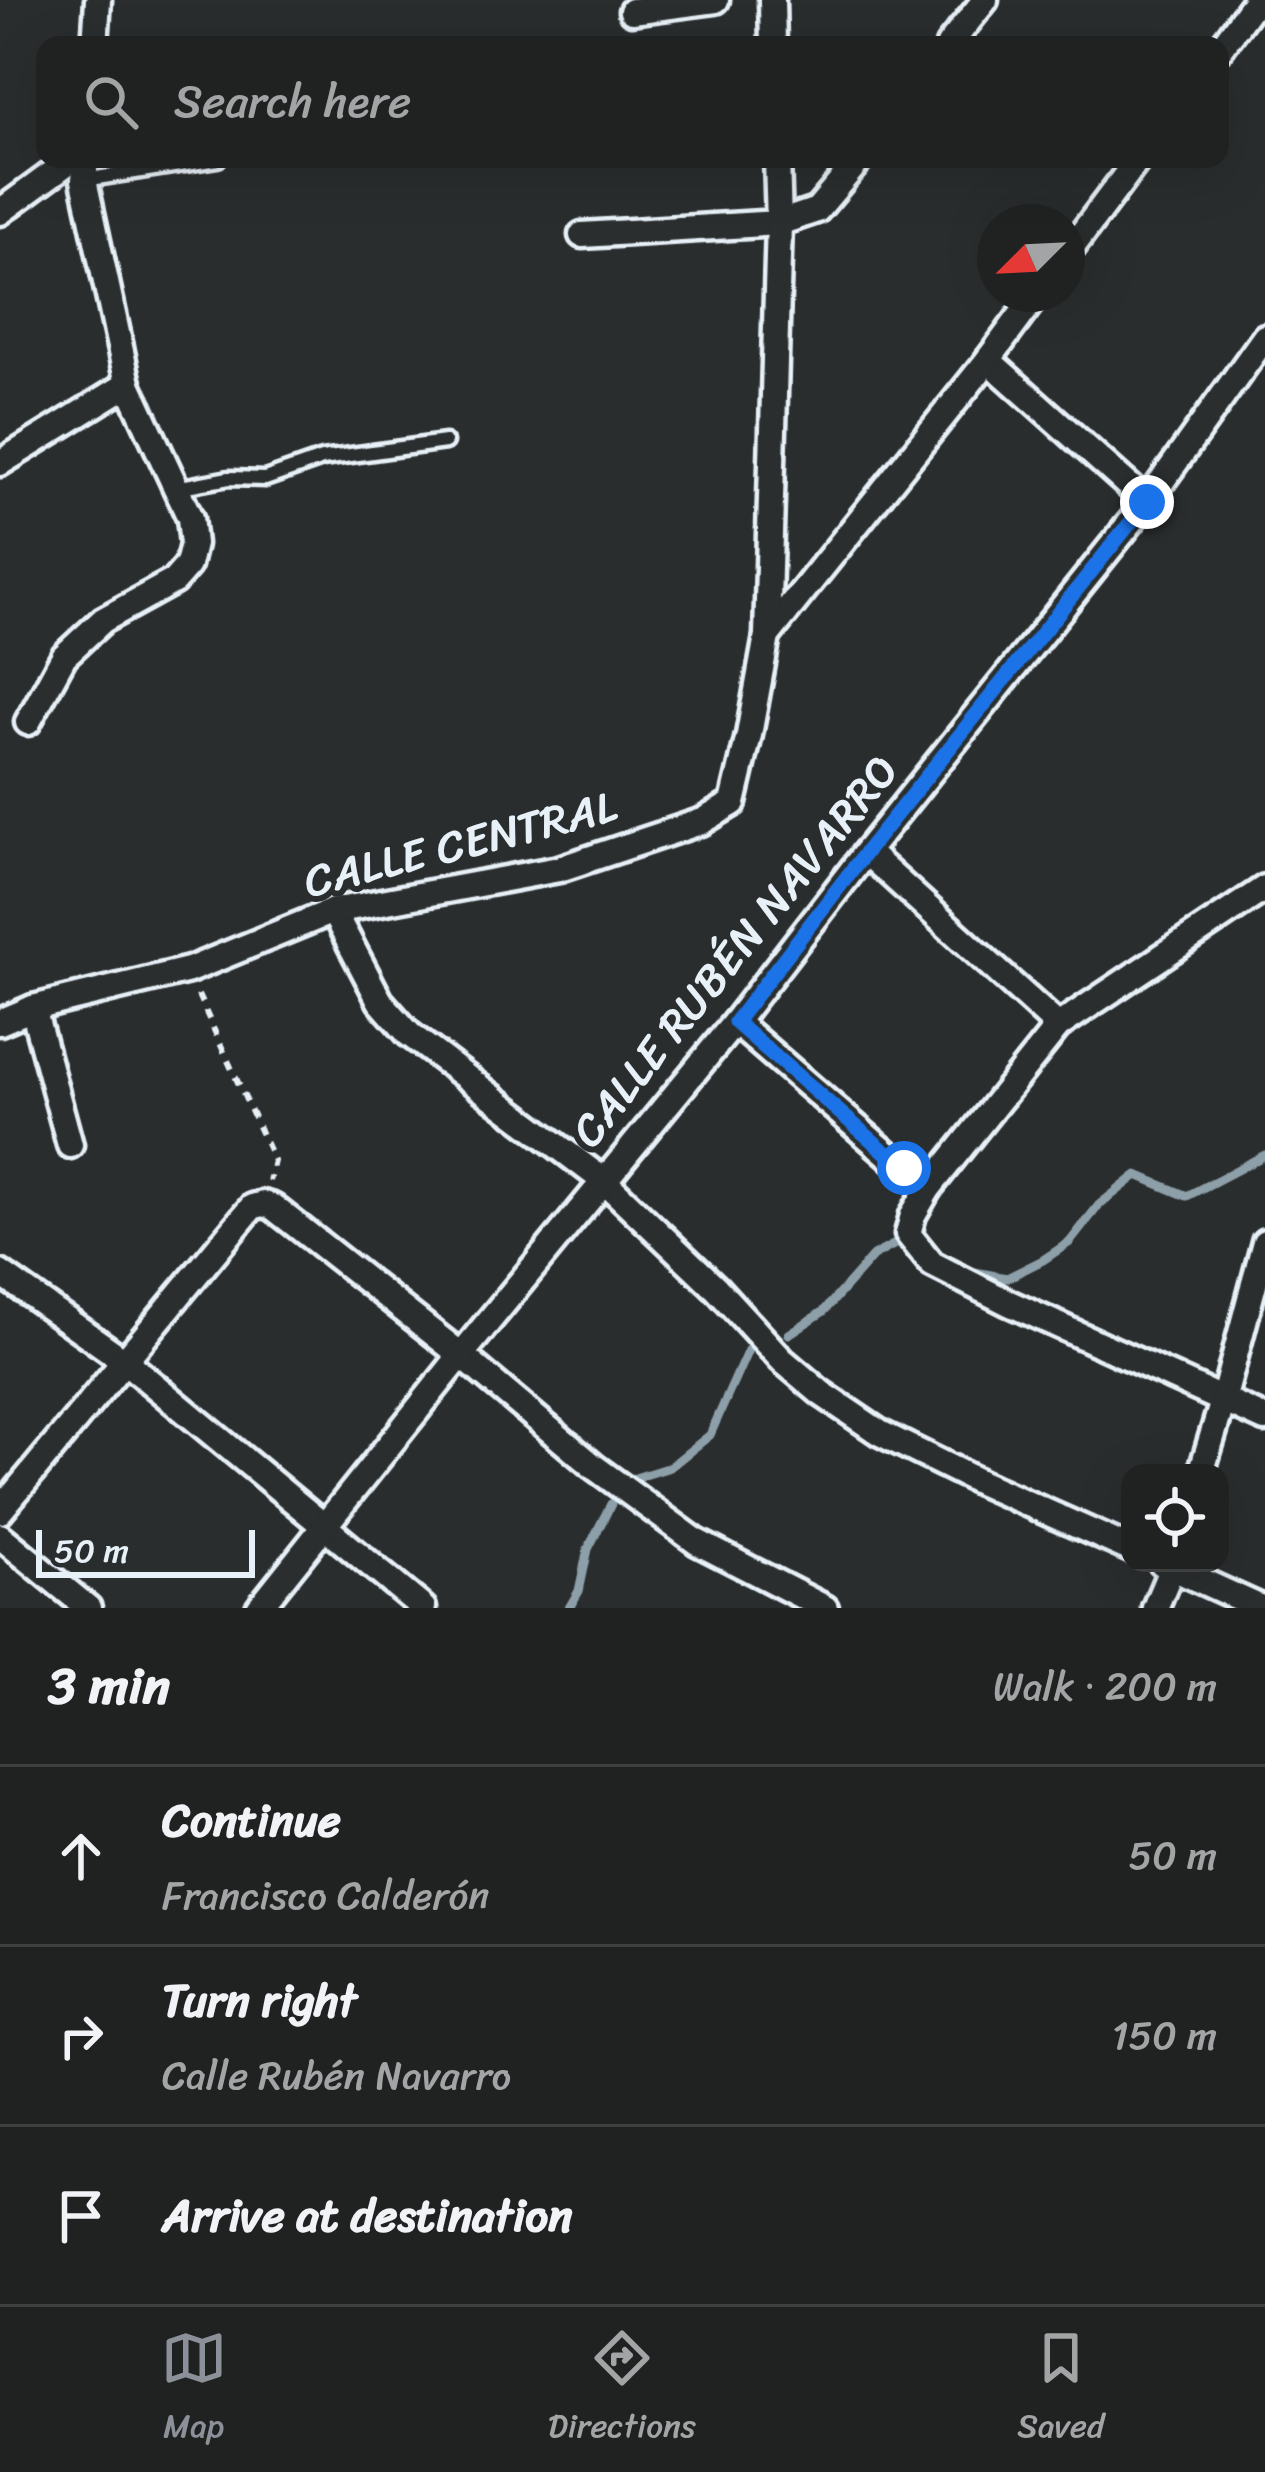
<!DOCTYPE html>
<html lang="en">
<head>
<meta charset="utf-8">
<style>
	:root { --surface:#202222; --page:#282a2a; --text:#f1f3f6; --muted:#a2a4a5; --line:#3d3f40; --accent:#8c9099 }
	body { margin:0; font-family:Sriracha,sans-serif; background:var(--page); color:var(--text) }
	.controls { position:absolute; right:36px; bottom:36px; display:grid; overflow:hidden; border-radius:24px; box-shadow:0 12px 48px #0002 }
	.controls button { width:108px; height:108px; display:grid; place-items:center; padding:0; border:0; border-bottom:3px solid var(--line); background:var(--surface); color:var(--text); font:60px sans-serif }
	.compass { position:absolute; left:977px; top:204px; width:108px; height:108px; border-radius:50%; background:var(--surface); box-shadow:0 12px 48px #0002; rotate:246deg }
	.scale { position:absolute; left:36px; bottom:30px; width:219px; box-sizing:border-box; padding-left:12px; border:6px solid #e8f1f8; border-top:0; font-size:33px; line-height:42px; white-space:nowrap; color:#e8f1f8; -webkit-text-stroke:9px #2a2d2e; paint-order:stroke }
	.stop { position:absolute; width:36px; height:36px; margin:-27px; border:9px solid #1a73e8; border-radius:50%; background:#fff }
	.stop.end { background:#1a73e8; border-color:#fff; box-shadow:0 3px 12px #0008 }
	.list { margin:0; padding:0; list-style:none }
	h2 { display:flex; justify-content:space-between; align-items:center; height:156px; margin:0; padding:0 48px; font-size:51px }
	h2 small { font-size:39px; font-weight:400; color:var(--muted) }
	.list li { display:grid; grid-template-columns:78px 1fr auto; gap:36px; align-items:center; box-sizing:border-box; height:180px; padding:0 48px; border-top:3px solid var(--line) }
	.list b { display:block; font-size:45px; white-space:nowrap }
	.list p { margin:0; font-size:39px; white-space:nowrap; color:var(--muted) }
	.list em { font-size:39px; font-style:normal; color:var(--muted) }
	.icon { flex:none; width:66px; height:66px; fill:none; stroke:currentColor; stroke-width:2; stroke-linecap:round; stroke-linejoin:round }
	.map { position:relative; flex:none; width:1265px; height:1608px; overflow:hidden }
	.search { position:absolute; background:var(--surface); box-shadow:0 12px 48px #0002; left:36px; right:36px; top:36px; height:132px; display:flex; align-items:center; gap:30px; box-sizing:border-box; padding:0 42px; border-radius:24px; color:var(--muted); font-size:45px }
	.sheet { height:696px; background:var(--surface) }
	nav { display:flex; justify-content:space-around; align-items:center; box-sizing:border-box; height:168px; border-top:3px solid var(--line); background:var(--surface); font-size:33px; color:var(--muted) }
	nav a { display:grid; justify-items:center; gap:6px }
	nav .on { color:var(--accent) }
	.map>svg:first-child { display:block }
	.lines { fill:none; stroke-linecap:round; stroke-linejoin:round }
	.stream { stroke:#8da0aa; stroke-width:9 }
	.service-casing { stroke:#e8f1f8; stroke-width:21 }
	.minor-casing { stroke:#e8f1f8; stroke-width:33 }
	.path { stroke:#e8f1f8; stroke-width:6; stroke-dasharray:9 9; stroke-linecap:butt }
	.service { stroke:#2a2d2e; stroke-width:12 }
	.minor { stroke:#2a2d2e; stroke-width:24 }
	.route { stroke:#1a73e8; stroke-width:15 }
	.labels { text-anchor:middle; stroke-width:12; stroke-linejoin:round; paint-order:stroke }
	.street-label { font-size:45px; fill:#e8f1f8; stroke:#2a2d2e }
</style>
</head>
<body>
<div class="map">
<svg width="1265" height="1608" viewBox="0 0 1265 1608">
	<rect width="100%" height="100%" fill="#2a2d2e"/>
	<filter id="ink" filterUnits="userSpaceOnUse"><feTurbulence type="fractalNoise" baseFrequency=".00833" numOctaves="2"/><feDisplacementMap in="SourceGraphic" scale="24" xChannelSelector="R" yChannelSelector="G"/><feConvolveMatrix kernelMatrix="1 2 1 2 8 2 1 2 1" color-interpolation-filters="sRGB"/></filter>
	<g filter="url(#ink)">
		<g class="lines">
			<g class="stream">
				<path d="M 964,1270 L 1007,1278 L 1043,1260 L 1070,1242 L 1099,1205 L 1137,1175 L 1187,1196 L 1265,1155"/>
				<path d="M 789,1334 L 824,1311 L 873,1256 L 897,1243 L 909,1250"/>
				<path d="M 632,1479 L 670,1467 L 710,1435 L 748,1350"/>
				<path d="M 569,1608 L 579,1591 L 588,1549 L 611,1504"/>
			</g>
			<defs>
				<g id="service">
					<path d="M 84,180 L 218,159"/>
					<path d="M 176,488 L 229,478 L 265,479 L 322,459 L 445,442"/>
				</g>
				<g id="minor">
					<path d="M 772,0 L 773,45"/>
					<path d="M 632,11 L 716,0"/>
					<path d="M 95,45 L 98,0"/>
					<path d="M 949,45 L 985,0"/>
					<path d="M 1220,49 L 1256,0"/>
					<path d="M 0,212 L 72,159"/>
					<path d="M 582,235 L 779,223 L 817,210 L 860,159"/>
					<path d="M 1067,254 L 1138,159"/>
					<path d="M 988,360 L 1147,502"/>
					<path d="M 0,463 L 128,384"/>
					<path d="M 767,636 L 988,360 L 1037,294"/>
					<path d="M 28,722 L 64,656 L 103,620 L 174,581 L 188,565 L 193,544 L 190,518 L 128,384 L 84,180 L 86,159"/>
					<path d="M 866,852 L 1058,1026"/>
					<path d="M 1265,888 L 1058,1026 L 928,1189 L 913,1215 L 908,1234 L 932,1264 L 1009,1303 L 1265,1419"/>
					<path d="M 333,911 L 380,1001 L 409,1034 L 604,1181 L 716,1288 L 782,1360 L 821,1393 L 880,1433 L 981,1483 L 1130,1549"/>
					<path d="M 33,1008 L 70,1145"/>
					<path d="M 0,1022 L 33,1008 L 189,970 L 333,911 L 559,869 L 703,821 L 733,803 L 749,735 L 767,636 L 779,223 L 777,159"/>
					<path d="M 735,1022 L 928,1189"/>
					<path d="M 0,1273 L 126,1362 L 423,1608"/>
					<path d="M 1201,1473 L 1223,1401 L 1265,1242"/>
					<path d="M 0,1511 L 252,1207 L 263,1204 L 273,1207 L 461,1355 L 593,1466 L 697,1542 L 825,1608"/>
					<path d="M 0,1536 L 88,1608"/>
					<path d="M 1162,1563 L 1261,1608"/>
					<path d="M 259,1608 L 461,1355 L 735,1022 L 866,852 L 1147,502 L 1265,337"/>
					<path d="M 1155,1608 L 1174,1563"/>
				</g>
			</defs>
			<use href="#service" class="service-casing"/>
			<use href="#minor" class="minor-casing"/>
			<path class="path" d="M 198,995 L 274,1161 L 269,1181"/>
			<use href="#service" class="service"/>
			<use href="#minor" class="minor"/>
		</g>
	</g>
	<g class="lines" filter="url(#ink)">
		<path class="route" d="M 904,1168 L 735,1022 L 866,852 L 1147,502"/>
	</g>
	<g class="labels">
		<g class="street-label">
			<text transform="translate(460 843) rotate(-14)" y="16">CALLE CENTRAL</text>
			<text transform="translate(734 950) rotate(-51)" y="16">CALLE RUBÉN NAVARRO</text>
		</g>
	</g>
</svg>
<div class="controls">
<button><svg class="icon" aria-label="locate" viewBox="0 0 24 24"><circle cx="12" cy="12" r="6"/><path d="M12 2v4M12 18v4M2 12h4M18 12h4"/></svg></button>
</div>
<svg class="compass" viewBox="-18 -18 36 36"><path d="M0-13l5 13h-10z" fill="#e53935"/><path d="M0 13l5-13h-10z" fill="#a2a4a5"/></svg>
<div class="scale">50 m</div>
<div class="stop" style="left:904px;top:1168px"></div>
<div class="stop end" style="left:1147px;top:502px"></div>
<div class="search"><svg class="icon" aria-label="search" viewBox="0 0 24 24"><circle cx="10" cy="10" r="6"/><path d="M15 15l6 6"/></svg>Search here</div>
</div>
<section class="sheet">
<h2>3 min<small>Walk · 200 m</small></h2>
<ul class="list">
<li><svg class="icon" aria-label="ahead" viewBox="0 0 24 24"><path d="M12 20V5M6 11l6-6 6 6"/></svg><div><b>Continue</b><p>Francisco Calderón</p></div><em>50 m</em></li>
<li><svg class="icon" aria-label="right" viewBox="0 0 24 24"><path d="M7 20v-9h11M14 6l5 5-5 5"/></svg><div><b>Turn right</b><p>Calle Rubén Navarro</p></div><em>150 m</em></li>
<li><svg class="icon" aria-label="arrive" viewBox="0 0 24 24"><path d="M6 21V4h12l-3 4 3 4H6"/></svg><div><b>Arrive at destination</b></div></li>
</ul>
</section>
<nav>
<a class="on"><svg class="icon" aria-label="map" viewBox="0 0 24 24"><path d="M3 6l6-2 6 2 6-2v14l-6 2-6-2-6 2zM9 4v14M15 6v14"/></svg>Map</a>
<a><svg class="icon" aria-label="directions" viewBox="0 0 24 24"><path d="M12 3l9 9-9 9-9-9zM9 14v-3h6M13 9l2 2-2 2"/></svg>Directions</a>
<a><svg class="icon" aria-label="saved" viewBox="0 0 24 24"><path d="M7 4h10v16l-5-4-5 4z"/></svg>Saved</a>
</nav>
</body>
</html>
